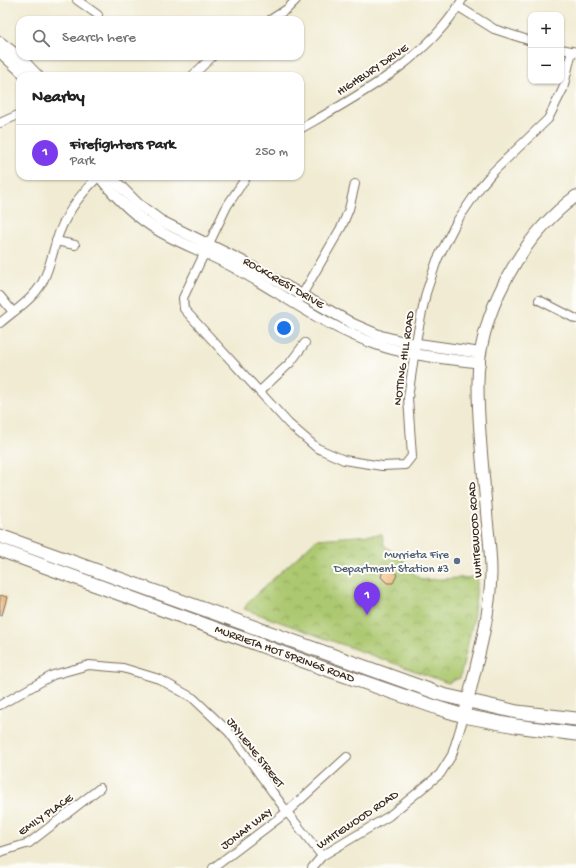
<!DOCTYPE html>
<html lang="en">
<head>
<meta charset="utf-8">
<style>
	:root { --surface:#fff; --page:#f6f6f6; --text:#222; --muted:#767676; --line:#e0e0e0; --accent:#7c3aed }
	body { margin:0; font-family:"Gochi Hand",sans-serif; background:var(--page); color:var(--text) }
	.controls { position:absolute; right:12px; top:12px; display:grid; overflow:hidden; border-radius:8px; box-shadow:0 1px 3px #0004 }
	.controls button { width:36px; height:36px; display:grid; place-items:center; padding:0; border:0; border-bottom:1px solid var(--line); background:var(--surface); color:var(--text); font:20px sans-serif }
	.you { position:absolute; left:284px; top:328px; width:14px; height:14px; margin:-10px; border:3px solid #fff; border-radius:50%; background:#1a73e8; box-shadow:0 0 0 6px #1a73e833 }
	.badge { display:grid; place-items:center; width:26px; height:26px; border-radius:50%; background:var(--accent); color:#fff; font-size:13px; font-weight:700 }
	.pin { position:absolute; translate:-50% -33px; filter:drop-shadow(0 1px 2px #0008) }
	.pin::after { content:''; position:absolute; top:21px; width:14px; height:12px; background:inherit; clip-path:polygon(0 0,100% 0,50% 100%) }
	.list { margin:0; padding:0; list-style:none }
	h2 { display:flex; justify-content:space-between; align-items:center; height:52px; margin:0; padding:0 16px; font-size:17px }
	h2 small { font-size:13px; font-weight:400; color:var(--muted) }
	.list li { display:grid; grid-template-columns:26px 1fr auto; gap:12px; align-items:center; box-sizing:border-box; height:56px; padding:0 16px; border-top:1px solid var(--line) }
	.list b { display:block; font-size:15px; white-space:nowrap }
	.list p { margin:0; font-size:13px; white-space:nowrap; color:var(--muted) }
	.list em { font-size:13px; font-style:normal; color:var(--muted) }
	.icon { flex:none; width:22px; height:22px; fill:none; stroke:currentColor; stroke-width:2; stroke-linecap:round; stroke-linejoin:round }
	.map { position:relative; flex:none; width:576px; height:868px; overflow:hidden }
	.search { position:absolute; background:var(--surface); box-shadow:0 1px 3px #0004; left:16px; top:16px; width:288px; height:44px; display:flex; align-items:center; gap:10px; box-sizing:border-box; padding:0 14px; border-radius:12px; color:var(--muted); font-size:15px }
	.panel { position:absolute; background:var(--surface); box-shadow:0 1px 3px #0004; left:16px; top:72px; width:288px; height:108px; border-radius:12px }
	.map>svg:first-child { display:block }
	.park { fill:url(#park-crowns); stroke:#747946 }
	.building { fill:#edb36f }
	.lines { fill:none; stroke-linecap:round; stroke-linejoin:round }
	.minor-casing { stroke:#7a6e5d; stroke-width:10 }
	.tertiary-casing { stroke:#7a6e5d; stroke-width:12 }
	.secondary-casing { stroke:#7a6e5d; stroke-width:13 }
	.primary-casing { stroke:#7a6e5d; stroke-width:15 }
	.minor { stroke:#fff; stroke-width:8 }
	.tertiary { stroke:#fff; stroke-width:10 }
	.secondary { stroke:#fff; stroke-width:11 }
	.primary { stroke:#fff; stroke-width:13 }
	.service-dot { fill:#5c6f8a; stroke:#fdfcf7; stroke-width:1.5 }
	.labels { text-anchor:middle; stroke-width:4; stroke-linejoin:round; paint-order:stroke }
	.street-label { font-size:12px; fill:#3b2a1e; stroke:#fdfcf7 }
	.service-label { font-size:12px; fill:#4e5e75; stroke:#fdfcf7; text-anchor:end }
</style>
</head>
<body>
<div class="map">
<svg width="576" height="868" viewBox="0 0 576 868">
	<defs>
		<pattern id="park-crowns" width="20" height="18" patternUnits="userSpaceOnUse"><rect width="20" height="18" fill="#acc86f"/><path d="M2 6a3 3 0 1 1 6 0M12 15a3 3 0 1 1 6 0" fill="none" stroke="#8da35b"/></pattern>
	</defs>
	<rect width="100%" height="100%" fill="#fdfcf7"/>
	<filter id="ink" filterUnits="userSpaceOnUse"><feTurbulence type="fractalNoise" baseFrequency=".025" numOctaves="2"/><feDisplacementMap in="SourceGraphic" scale="8" xChannelSelector="R" yChannelSelector="G"/><feConvolveMatrix kernelMatrix="1 2 1 2 8 2 1 2 1" color-interpolation-filters="sRGB"/></filter>
	<filter id="wash" filterUnits="userSpaceOnUse"><feTurbulence type="fractalNoise" baseFrequency=".012" numOctaves="4" result="noise"/><feDisplacementMap in="SourceGraphic" scale="16" xChannelSelector="R" yChannelSelector="G"/><feGaussianBlur stdDeviation="0.9" result="paint"/><feColorMatrix in="noise" values="0 0 0 0 0 0 0 0 0 0 0 0 0 0 0 0 0 1.4 0 .05"/><feComposite in="paint" operator="in"/></filter>
	<g filter="url(#wash)">
		<rect width="100%" height="100%" fill="#f0ebd2"/>
		<path class="park" d="M 382,534 L 384,545 L 407,563 L 415,575 L 422,580 L 478,577 L 473,621 L 460,678 L 448,683 L 244,609 L 250,600 L 317,539 Z"/>
		<g id="blocks">
			<g class="building">
				<path d="M 392,568 L 397,575 L 393,583 L 387,583 L 381,577 L 383,570 Z"/>
				<path d="M 0,595 L 7,597 L 2,615 L 0,615 Z"/>
			</g>
		</g>
	</g>
	<g filter="url(#ink)">
		<use href="#blocks" fill-opacity="0" stroke="#7a6e5d" stroke-width="1"/>
		<g class="lines">
			<defs>
				<g id="minor">
					<path d="M 77,0 L 98,15"/>
					<path d="M 459,7 L 494,29 L 531,41"/>
					<path d="M 270,20 L 287,9 L 296,0"/>
					<path d="M 561,49 L 576,52"/>
					<path d="M 192,76 L 213,56"/>
					<path d="M 0,123 L 20,114"/>
					<path d="M 300,129 C 359,95 427,60 462,0"/>
					<path d="M 247,176 L 227,206 L 183,298 L 184,309 L 289,424 L 317,448 L 344,460 L 382,466 L 405,465 L 412,456 L 408,398 L 417,336 L 426,293 L 437,260 L 457,221 L 481,186 L 493,172 L 548,119 L 563,89 L 572,51"/>
					<path d="M 56,241 L 75,245"/>
					<path d="M 0,296 L 13,312"/>
					<path d="M 299,300 L 342,226 L 349,209 L 355,184"/>
					<path d="M 539,300 L 576,319"/>
					<path d="M 0,323 C 14,311 33,299 42,283 C 49,270 52,255 56,242 C 64,215 79,195 99,176"/>
					<path d="M 260,391 L 290,363 L 305,343"/>
					<path d="M 0,705 L 53,675 L 89,665 L 123,668 L 159,679 L 193,698 L 229,732 L 287,812 L 322,856"/>
					<path d="M 0,852 L 29,843 L 100,788"/>
					<path d="M 213,868 L 287,812 L 347,757"/>
					<path d="M 312,868 L 322,856 L 389,816 L 440,774 L 452,755 L 464,716"/>
				</g>
				<g id="tertiary">
					<path d="M 0,42 L 21,58 L 38,76"/>
					<path d="M 0,52 L 26,76"/>
					<path d="M 99,176 C 116,198 137,218 161,232 C 186,246 213,255 237,269 C 283,294 326,327 376,344 C 409,356 445,358 480,363"/>
					<path d="M 110,176 L 138,204 L 161,221 L 242,261 L 353,324 L 381,336 L 404,342 L 481,353"/>
				</g>
				<path id="secondary" d="M 464,716 C 475,668 490,622 491,573 C 491,555 489,537 487,519 C 484,475 478,430 478,386 C 477,315 520,238 576,196"/>
				<g id="primary">
					<path d="M 0,536 L 443,695 L 517,712 L 576,719"/>
					<path d="M 0,550 L 320,667 L 438,708 L 464,716 L 516,726 L 576,734"/>
				</g>
			</defs>
			<use href="#minor" class="minor-casing"/>
			<use href="#tertiary" class="tertiary-casing"/>
			<use href="#secondary" class="secondary-casing"/>
			<use href="#primary" class="primary-casing"/>
			<use href="#minor" class="minor"/>
			<use href="#tertiary" class="tertiary"/>
			<use href="#secondary" class="secondary"/>
			<use href="#primary" class="primary"/>
		</g>
	</g>
	<circle class="service-dot" cx="457" cy="561" r="4"/>
	<g class="labels">
		<g class="street-label">
			<text transform="translate(372 69) rotate(-34)" y="4">HIGHBURY DRIVE</text>
			<text transform="translate(284 282) rotate(30)" y="4">ROCKCREST DRIVE</text>
			<text transform="translate(403 358) rotate(-82)" y="4">NOTTING HILL ROAD</text>
			<text transform="translate(474 530) rotate(-94)" y="4">WHITEWOOD ROAD</text>
			<text transform="translate(285 653) rotate(20)" y="4">MURRIETA HOT SPRINGS ROAD</text>
			<text transform="translate(256 752) rotate(52)" y="4">JAYLENE STREET</text>
			<text transform="translate(45 814) rotate(-35)" y="4">EMILY PLACE</text>
			<text transform="translate(357 819) rotate(-34)" y="4">WHITEWOOD ROAD</text>
			<text transform="translate(246 828) rotate(-37)" y="4">JONAH WAY</text>
		</g>
		<g class="service-label">
			<text x="449" y="558">Murrieta Fire<tspan x="449" dy="14">Department Station #3</tspan></text>
		</g>
	</g>
</svg>
<div class="controls">
<button>+</button>
<button>−</button>
</div>
<div class="you"></div>
<div class="pin badge" style="left:367px;top:615px">1</div>
<div class="search"><svg class="icon" aria-label="search" viewBox="0 0 24 24"><circle cx="10" cy="10" r="6"/><path d="M15 15l6 6"/></svg>Search here</div>
<section class="panel">
<h2>Nearby<small></small></h2>
<ul class="list">
<li><span class="badge">1</span><div><b>Firefighters Park</b><p>Park</p></div><em>250 m</em></li>
</ul>
</section>
</div>
</body>
</html>
